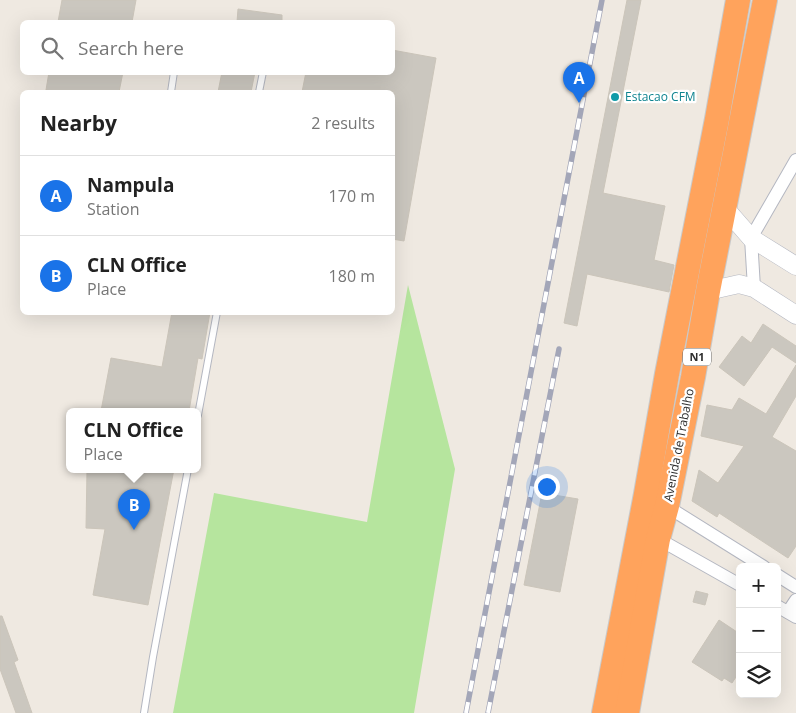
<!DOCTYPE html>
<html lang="en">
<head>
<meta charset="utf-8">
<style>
	:root { --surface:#fff; --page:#f6f6f6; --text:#222; --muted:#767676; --line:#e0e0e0; --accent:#1a73e8 }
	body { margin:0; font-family:"Open Sans",sans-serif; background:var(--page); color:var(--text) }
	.controls { position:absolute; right:15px; bottom:15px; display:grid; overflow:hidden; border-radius:8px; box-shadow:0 5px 20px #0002 }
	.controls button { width:45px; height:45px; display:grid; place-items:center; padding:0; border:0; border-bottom:1px solid var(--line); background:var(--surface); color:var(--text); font:25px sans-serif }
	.you { position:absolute; left:546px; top:486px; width:18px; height:18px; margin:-12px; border:4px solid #fff; border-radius:50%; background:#1a73e8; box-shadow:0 0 0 8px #1a73e833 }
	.badge { display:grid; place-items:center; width:32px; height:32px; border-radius:50%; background:var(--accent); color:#fff; font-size:16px; font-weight:700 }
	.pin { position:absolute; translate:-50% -41px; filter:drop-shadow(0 1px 2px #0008) }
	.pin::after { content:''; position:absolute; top:26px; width:18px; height:15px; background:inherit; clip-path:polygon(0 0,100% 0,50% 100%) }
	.popup { position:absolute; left:66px; top:408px; width:135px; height:65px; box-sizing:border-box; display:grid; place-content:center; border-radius:8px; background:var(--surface); filter:drop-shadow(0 1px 4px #0005); font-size:16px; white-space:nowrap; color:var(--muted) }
	.popup b { font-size:19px; color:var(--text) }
	.popup::after { content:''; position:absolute; left:50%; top:100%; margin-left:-10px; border:10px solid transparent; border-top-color:var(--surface) }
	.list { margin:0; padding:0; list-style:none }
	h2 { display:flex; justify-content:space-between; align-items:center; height:65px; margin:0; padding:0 20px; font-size:21px }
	h2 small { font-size:16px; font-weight:400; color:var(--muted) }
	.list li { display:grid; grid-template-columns:32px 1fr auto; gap:15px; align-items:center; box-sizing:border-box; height:80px; padding:0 20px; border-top:1px solid var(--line) }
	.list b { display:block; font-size:19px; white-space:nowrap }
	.list p { margin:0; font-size:16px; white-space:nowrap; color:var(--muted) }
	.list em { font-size:16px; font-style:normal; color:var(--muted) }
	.icon { flex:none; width:28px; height:28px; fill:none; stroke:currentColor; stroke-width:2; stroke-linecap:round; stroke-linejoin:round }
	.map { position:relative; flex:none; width:796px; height:713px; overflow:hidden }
	.search { position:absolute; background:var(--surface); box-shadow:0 5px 20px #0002; left:20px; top:20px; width:375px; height:55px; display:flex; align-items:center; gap:12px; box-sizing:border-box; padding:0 18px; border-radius:8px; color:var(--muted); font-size:19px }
	.panel { position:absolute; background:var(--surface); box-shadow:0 5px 20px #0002; left:20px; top:90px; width:375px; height:225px; border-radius:8px }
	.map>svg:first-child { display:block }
	.green { fill:#b6e59e }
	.building { fill:#cbc7bf; stroke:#cbc5ba }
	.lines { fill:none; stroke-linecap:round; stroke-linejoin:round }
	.lane-casing { stroke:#b4b7c1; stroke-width:8 }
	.street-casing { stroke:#b4b7c1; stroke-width:14 }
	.secondary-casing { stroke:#b4b7c1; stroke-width:19 }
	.highway-casing { stroke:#c9c9c9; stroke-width:26 }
	.lane { stroke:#fff; stroke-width:6 }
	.street { stroke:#fff; stroke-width:12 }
	.secondary { stroke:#fff; stroke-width:18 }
	.highway { stroke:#ffa35c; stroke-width:24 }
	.rail-casing { stroke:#a3a6b8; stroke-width:5.5 }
	.rail { stroke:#fff; stroke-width:4; stroke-dasharray:11; stroke-linecap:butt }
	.culture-dot { fill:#0f9aa8; stroke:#fff; stroke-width:2 }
	.labels { text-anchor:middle; stroke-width:4.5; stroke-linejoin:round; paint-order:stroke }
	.shield { fill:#fff; stroke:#6d6d6d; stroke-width:1 }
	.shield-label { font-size:11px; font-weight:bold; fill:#2e2e2e }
	.culture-label { font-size:12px; fill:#0d838f; stroke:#fff; text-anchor:start }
	.street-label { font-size:12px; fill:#2e2e2e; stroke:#fff }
</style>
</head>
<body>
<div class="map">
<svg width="796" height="713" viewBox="0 0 796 713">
	<rect width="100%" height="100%" fill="#efe9e1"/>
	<path class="green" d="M 408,285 L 455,469 L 414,713 L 173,713 L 214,493 L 367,522 Z"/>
	<g class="building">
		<path d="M 62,0 L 136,0 L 132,22 L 58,22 Z"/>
		<path d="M 627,0 L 641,0 L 603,193 L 665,206 L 654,260 L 674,265 L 669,292 L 587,274 L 577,326 L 564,323 Z"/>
		<path d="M 238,9 L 282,15 L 282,22 L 237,22 Z"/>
		<path d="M 392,50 L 436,58 L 404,241 L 392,239 L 392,92 L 302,92 L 306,72 L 392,72 Z"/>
		<path d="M 49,72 L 123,72 L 119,92 L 58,92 L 46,90 Z"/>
		<path d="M 222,72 L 255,72 L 251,92 L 218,92 Z"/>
		<path d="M 172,312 L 210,312 L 202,359 L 198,358 L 189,411 L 101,411 L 111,358 L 162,367 Z"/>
		<path d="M 763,324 L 796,346 L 796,363 L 772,347 L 744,386 L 719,367 L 742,336 L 751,343 Z"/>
		<path d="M 796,365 L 796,396 L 772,437 L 796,451 L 796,546 L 788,558 L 719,513 L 717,517 L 692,501 L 699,470 L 718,483 L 744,446 L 701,436 L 707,405 L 732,410 L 739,398 L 766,414 Z"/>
		<path d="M 116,469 L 174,469 L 148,605 L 93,595 L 105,529 L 86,528 L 87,470 Z"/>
		<path d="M 542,493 L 578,499 L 560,592 L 524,585 Z"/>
		<path d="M 696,591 L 708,594 L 705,605 L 693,602 Z"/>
		<path d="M 0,616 L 2,616 L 18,660 L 14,662 L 32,713 L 16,713 L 0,669 Z"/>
		<path d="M 719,620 L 740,634 L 740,671 L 732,683 L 724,678 L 722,681 L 692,662 Z"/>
	</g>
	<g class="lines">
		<defs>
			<g id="lane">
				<path d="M 171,92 L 174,72"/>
				<path d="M 259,92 L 263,72"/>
				<path d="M 198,415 L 217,312"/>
				<path d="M 144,713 L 153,657 L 188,469"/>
			</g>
			<g id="street">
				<path d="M 754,288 L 751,238 L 796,160"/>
				<path d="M 663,504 L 764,567"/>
				<path d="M 655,537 L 740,585"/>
				<path d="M 777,575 L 796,587"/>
				<path d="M 777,606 L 796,617"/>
				<path d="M 788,612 L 796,600"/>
			</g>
			<g id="secondary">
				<path d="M 724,207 L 751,238 L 796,266"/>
				<path d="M 708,291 L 739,284 L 754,288 L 796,315"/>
			</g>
			<g id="highway">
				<path d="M 604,713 L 646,494 L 667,374 L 717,119 L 738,0"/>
				<path d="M 627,713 L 658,539 L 667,506 L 693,377 L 708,291 L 765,0"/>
			</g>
		</defs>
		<use href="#lane" class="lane-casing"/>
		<use href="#street" class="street-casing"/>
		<use href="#secondary" class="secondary-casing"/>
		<use href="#highway" class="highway-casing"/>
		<use href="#lane" class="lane"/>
		<use href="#street" class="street"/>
		<use href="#secondary" class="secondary"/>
		<use href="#highway" class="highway"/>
		<defs>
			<g id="rail">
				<path d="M 466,713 L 602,0"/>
				<path d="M 488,713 L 559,349"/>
			</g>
		</defs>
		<use href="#rail" class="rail-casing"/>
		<use href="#rail" class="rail"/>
	</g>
	<circle class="culture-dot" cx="615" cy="97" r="5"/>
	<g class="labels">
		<rect class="shield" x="683" y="348.5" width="28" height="17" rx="4"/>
		<g class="shield-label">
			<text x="697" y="361">N1</text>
		</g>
		<g class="culture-label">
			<text x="625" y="101">Estacao CFM</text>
		</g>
		<g class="street-label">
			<text transform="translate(679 445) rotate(-79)" y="4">Avenida de Trabalho</text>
		</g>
	</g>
</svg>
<div class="controls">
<button>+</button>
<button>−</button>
<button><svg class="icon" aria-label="layers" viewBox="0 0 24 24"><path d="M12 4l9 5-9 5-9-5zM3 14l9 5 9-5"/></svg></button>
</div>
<div class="you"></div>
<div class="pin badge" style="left:579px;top:103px">A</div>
<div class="pin badge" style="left:134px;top:530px">B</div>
<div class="popup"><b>CLN Office</b>Place</div>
<div class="search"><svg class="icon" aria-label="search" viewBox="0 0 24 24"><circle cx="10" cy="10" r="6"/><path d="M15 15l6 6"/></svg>Search here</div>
<section class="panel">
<h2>Nearby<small>2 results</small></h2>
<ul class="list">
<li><span class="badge">A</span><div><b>Nampula</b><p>Station</p></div><em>170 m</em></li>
<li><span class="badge">B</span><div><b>CLN Office</b><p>Place</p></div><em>180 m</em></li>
</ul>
</section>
</div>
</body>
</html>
